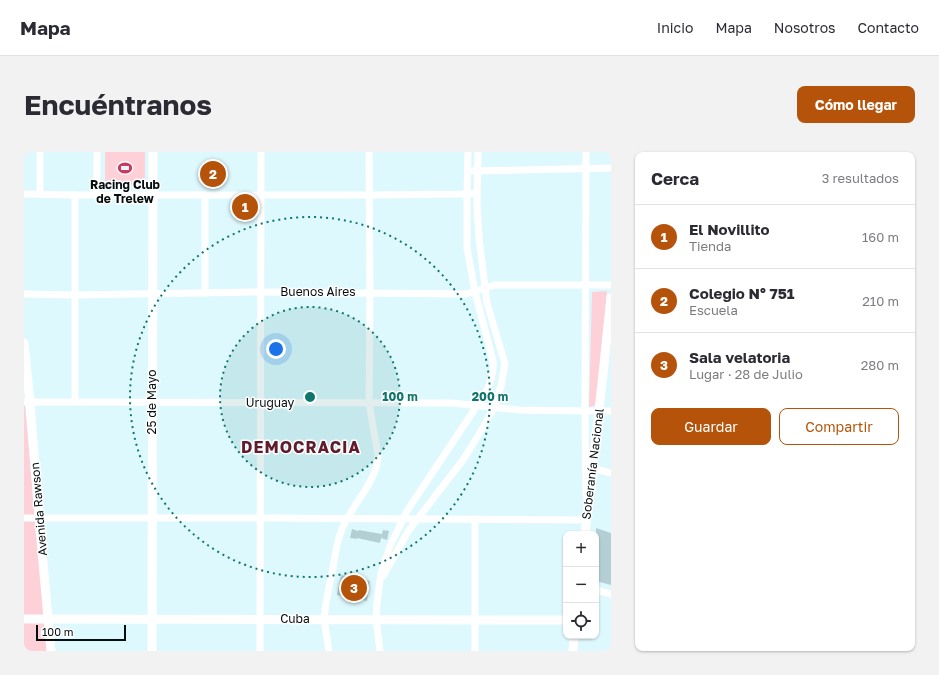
<!DOCTYPE html>
<html lang="es">
<head>
<meta charset="utf-8">
<style>
	:root { --surface:#fff; --page:#f2f2f3; --text:#2b2b33; --muted:#7c7c81; --line:#e1e1e2; --accent:#b45309 }
	body { margin:0; font-family:"Golos Text",sans-serif; background:var(--page); color:var(--text) }
	.controls { position:absolute; right:12px; bottom:12px; display:grid; overflow:hidden; border-radius:8px; box-shadow:0 1px 3px #0004 }
	.controls button { width:36px; height:36px; display:grid; place-items:center; padding:0; border:0; border-bottom:1px solid var(--line); background:var(--surface); color:var(--text); font:20px sans-serif }
	.scale { position:absolute; left:12px; bottom:10px; width:90px; box-sizing:border-box; padding-left:4px; border:2px solid #060e10; border-top:0; font-size:11px; line-height:14px; white-space:nowrap; color:#060e10; -webkit-text-stroke:3px #fff; paint-order:stroke }
	.you { position:absolute; left:252px; top:197px; width:14px; height:14px; margin:-10px; border:3px solid #fff; border-radius:50%; background:#1a73e8; box-shadow:0 0 0 6px #1a73e833 }
	.badge { display:grid; place-items:center; width:26px; height:26px; border-radius:50%; background:var(--accent); color:#fff; font-size:13px; font-weight:700 }
	.pin { position:absolute; translate:-50% -50%; border:2px solid #fff; box-shadow:0 1px 4px #0006 }
	.list { margin:0; padding:0; list-style:none }
	h2 { display:flex; justify-content:space-between; align-items:center; height:52px; margin:0; padding:0 16px; font-size:17px }
	h2 small { font-size:13px; font-weight:400; color:var(--muted) }
	.list li { display:grid; grid-template-columns:26px 1fr auto; gap:12px; align-items:center; box-sizing:border-box; height:64px; padding:0 16px; border-top:1px solid var(--line) }
	.list b { display:block; font-size:15px; white-space:nowrap }
	.list p { margin:0; font-size:13px; white-space:nowrap; color:var(--muted) }
	.list em { font-size:13px; font-style:normal; color:var(--muted) }
	.actions { display:flex; gap:8px; padding:12px 16px }
	.actions a { flex:1; padding:9px 0; border:1px solid var(--accent); border-radius:8px; text-align:center; font-size:14px; color:var(--accent) }
	.actions .main { background:var(--accent); color:#fff }
	.icon { flex:none; width:22px; height:22px; fill:none; stroke:currentColor; stroke-width:2; stroke-linecap:round; stroke-linejoin:round }
	.map { position:relative; flex:none; width:587px; height:499px; overflow:hidden; border-radius:8px }
	header { display:flex; align-items:center; gap:24px; box-sizing:border-box; height:56px; padding:0 20px; background:var(--surface); border-bottom:1px solid var(--line) }
	header strong { font-size:19px }
	nav { display:flex; gap:22px; margin-inline-start:auto; font-size:14px }
	.intro { display:flex; align-items:center; justify-content:space-between; box-sizing:border-box; height:96px; padding:0 24px }
	h1 { margin:0; font-size:28px }
	.button { padding:10px 18px; border-radius:8px; background:var(--accent); color:#fff; font-size:14px; font-weight:700 }
	main { display:flex; gap:24px; padding:0 24px }
	aside { flex:1; background:var(--surface); border-radius:8px; box-shadow:0 1px 3px #0004 }
	.map>svg:first-child { display:block }
	.green { fill:#fed0d7 }
	.building { fill:#b4cfd4 }
	.lines { fill:none; stroke-linecap:round; stroke-linejoin:round }
	.minor { stroke:#fff; stroke-width:7 }
	.tertiary { stroke:#fff; stroke-width:9 }
	.ring { fill:none; stroke:#0f766e; stroke-width:2; stroke-dasharray:2 4 }
	.labels { text-anchor:middle; stroke-width:3; stroke-linejoin:round; paint-order:stroke }
	.poi-label { font-size:12px; font-weight:bold; fill:#060e10; stroke:#fff }
	.street-label { font-size:12px; fill:#060e10; stroke:#fff }
	.district-label { font-size:16px; font-weight:bold; letter-spacing:1px; fill:#601b2d; stroke:#fff }
	.centre { fill:#0f766e; stroke:#fff; stroke-width:2 }
	.ring-label { font-size:12px; text-anchor:middle; font-weight:bold; fill:#0f766e; stroke:#fff; stroke-width:3; stroke-linejoin:round; paint-order:stroke }
</style>
</head>
<body>
<header>
<strong>Mapa</strong>
<nav><a>Inicio</a><a>Mapa</a><a>Nosotros</a><a>Contacto</a></nav>
</header>
<div class="intro"><h1>Encuéntranos</h1><a class="button">Cómo llegar</a></div>
<main>
<div class="map">
<svg width="587" height="499" viewBox="0 0 587 499">
	<rect width="100%" height="100%" fill="#def9fe"/>
	<g class="green">
		<path d="M 81,0 L 121,0 L 121,33 L 81,32 Z"/>
		<path d="M 583,139 L 572,253 L 565,255 L 568,140 Z"/>
		<path d="M 0,243 L 23,499 L 0,499 Z"/>
	</g>
	<g class="building">
		<path d="M 216,51 L 226,51 L 227,60 L 216,60 Z"/>
		<path d="M 572,376 L 587,381 L 587,433 L 572,429 Z"/>
		<path d="M 328,377 L 334,379 L 335,378 L 358,382 L 356,391 L 333,386 L 333,387 L 326,386 Z"/>
		<path d="M 359,378 L 365,379 L 363,388 L 357,386 Z"/>
		<path d="M 317,423 L 330,425 L 346,429 L 343,449 L 313,443 Z"/>
	</g>
	<g class="lines">
		<g class="minor">
			<path d="M 73,0 L 73,43"/>
			<path d="M 562,0 L 561,259 L 562,344"/>
			<path d="M 449,19 L 587,16"/>
			<path d="M 0,42 L 51,43 L 346,43 L 437,42 L 453,41"/>
			<path d="M 16,42 L 16,0"/>
			<path d="M 181,43 L 181,141"/>
			<path d="M 0,142 L 51,143 L 237,140 L 442,142 L 471,133 L 587,133"/>
			<path d="M 0,250 L 428,251 L 495,258 L 561,259 L 587,259"/>
			<path d="M 51,250 L 51,43"/>
			<path d="M 568,316 L 587,321"/>
			<path d="M 0,366 L 236,366 L 562,368 L 562,362"/>
			<path d="M 451,367 L 451,499"/>
			<path d="M 359,424 L 385,378 L 439,308 L 460,274 L 470,255 L 477,234 L 481,212 L 463,151 L 455,86 L 453,52 L 454,0"/>
			<path d="M 572,438 L 587,442"/>
			<path d="M 236,499 L 237,0"/>
			<path d="M 305,499 L 300,467 L 301,458 C 303,444 306,430 309,416 C 311,402 313,389 318,377 C 328,352 354,329 354,303 L 345,251 L 346,141 L 345,0"/>
			<path d="M 356,499 L 352,467 L 353,451 L 357,421 L 366,394 L 383,359 L 462,240 C 467,230 470,220 469,209 L 451,140 L 443,96 L 443,42 L 444,0"/>
		</g>
		<g class="tertiary">
			<path d="M 0,191 L 6,250 L 15,366 L 27,499"/>
			<path d="M 561,382 L 575,259 L 587,146"/>
			<path d="M 0,467 L 542,468"/>
			<path d="M 128,499 L 129,0"/>
			<path d="M 549,499 L 550,484"/>
		</g>
	</g>
	<circle cx="286" cy="245" r="90" fill="#0f766e" fill-opacity=".12"/>
	<g class="ring">
		<circle cx="286" cy="245" r="90"/>
		<circle cx="286" cy="245" r="180"/>
	</g>
	<defs>
		<symbol id="stadium-bare" viewBox="-9 -9 18 18"><path d="M0-5a6.5 5 0 1 0 0 10a6.5 5 0 1 0 0-10ZM-3.5-1.8h7v3.6h-7Z" fill="#c93a62" stroke="#fff" stroke-width="2.5" paint-order="stroke"/></symbol>
	</defs>
	<g fill-rule="evenodd">
		<use href="#stadium-bare" x="91" y="6" width="20" height="20"/>
	</g>
	<g class="labels">
		<g class="poi-label">
			<text x="101" y="37">Racing Club<tspan x="101" dy="14">de Trelew</tspan></text>
		</g>
		<g class="street-label">
			<text x="294" y="144">Buenos Aires</text>
			<text transform="translate(128 250) rotate(-90)" y="4">25 de Mayo</text>
			<text x="246" y="255">Uruguay</text>
			<text transform="translate(569 312) rotate(-83)" y="4">Soberanía Nacional</text>
			<text transform="translate(15 357) rotate(-95)" y="4">Avenida Rawson</text>
			<text x="271" y="471">Cuba</text>
		</g>
		<g class="district-label">
			<text x="277" y="301">DEMOCRACIA</text>
		</g>
	</g>
	<circle cx="286" cy="245" r="6" class="centre"/>
	<g class="ring-label">
		<text x="376" y="249">100 m</text>
		<text x="466" y="249">200 m</text>
	</g>
</svg>
<div class="controls">
<button>+</button>
<button>−</button>
<button><svg class="icon" aria-label="locate" viewBox="0 0 24 24"><circle cx="12" cy="12" r="6"/><path d="M12 2v4M12 18v4M2 12h4M18 12h4"/></svg></button>
</div>
<div class="scale">100 m</div>
<div class="you"></div>
<div class="pin badge" style="left:221px;top:55px">1</div>
<div class="pin badge" style="left:189px;top:22px">2</div>
<div class="pin badge" style="left:330px;top:436px">3</div>
</div>
<aside>
<h2>Cerca<small>3 resultados</small></h2>
<ul class="list">
<li><span class="badge">1</span><div><b>El Novillito</b><p>Tienda</p></div><em>160 m</em></li>
<li><span class="badge">2</span><div><b>Colegio N° 751</b><p>Escuela</p></div><em>210 m</em></li>
<li><span class="badge">3</span><div><b>Sala velatoria</b><p>Lugar · 28 de Julio</p></div><em>280 m</em></li>
</ul>
<div class="actions"><a class="main">Guardar</a><a>Compartir</a></div>
</aside>
</main>
</body>
</html>
